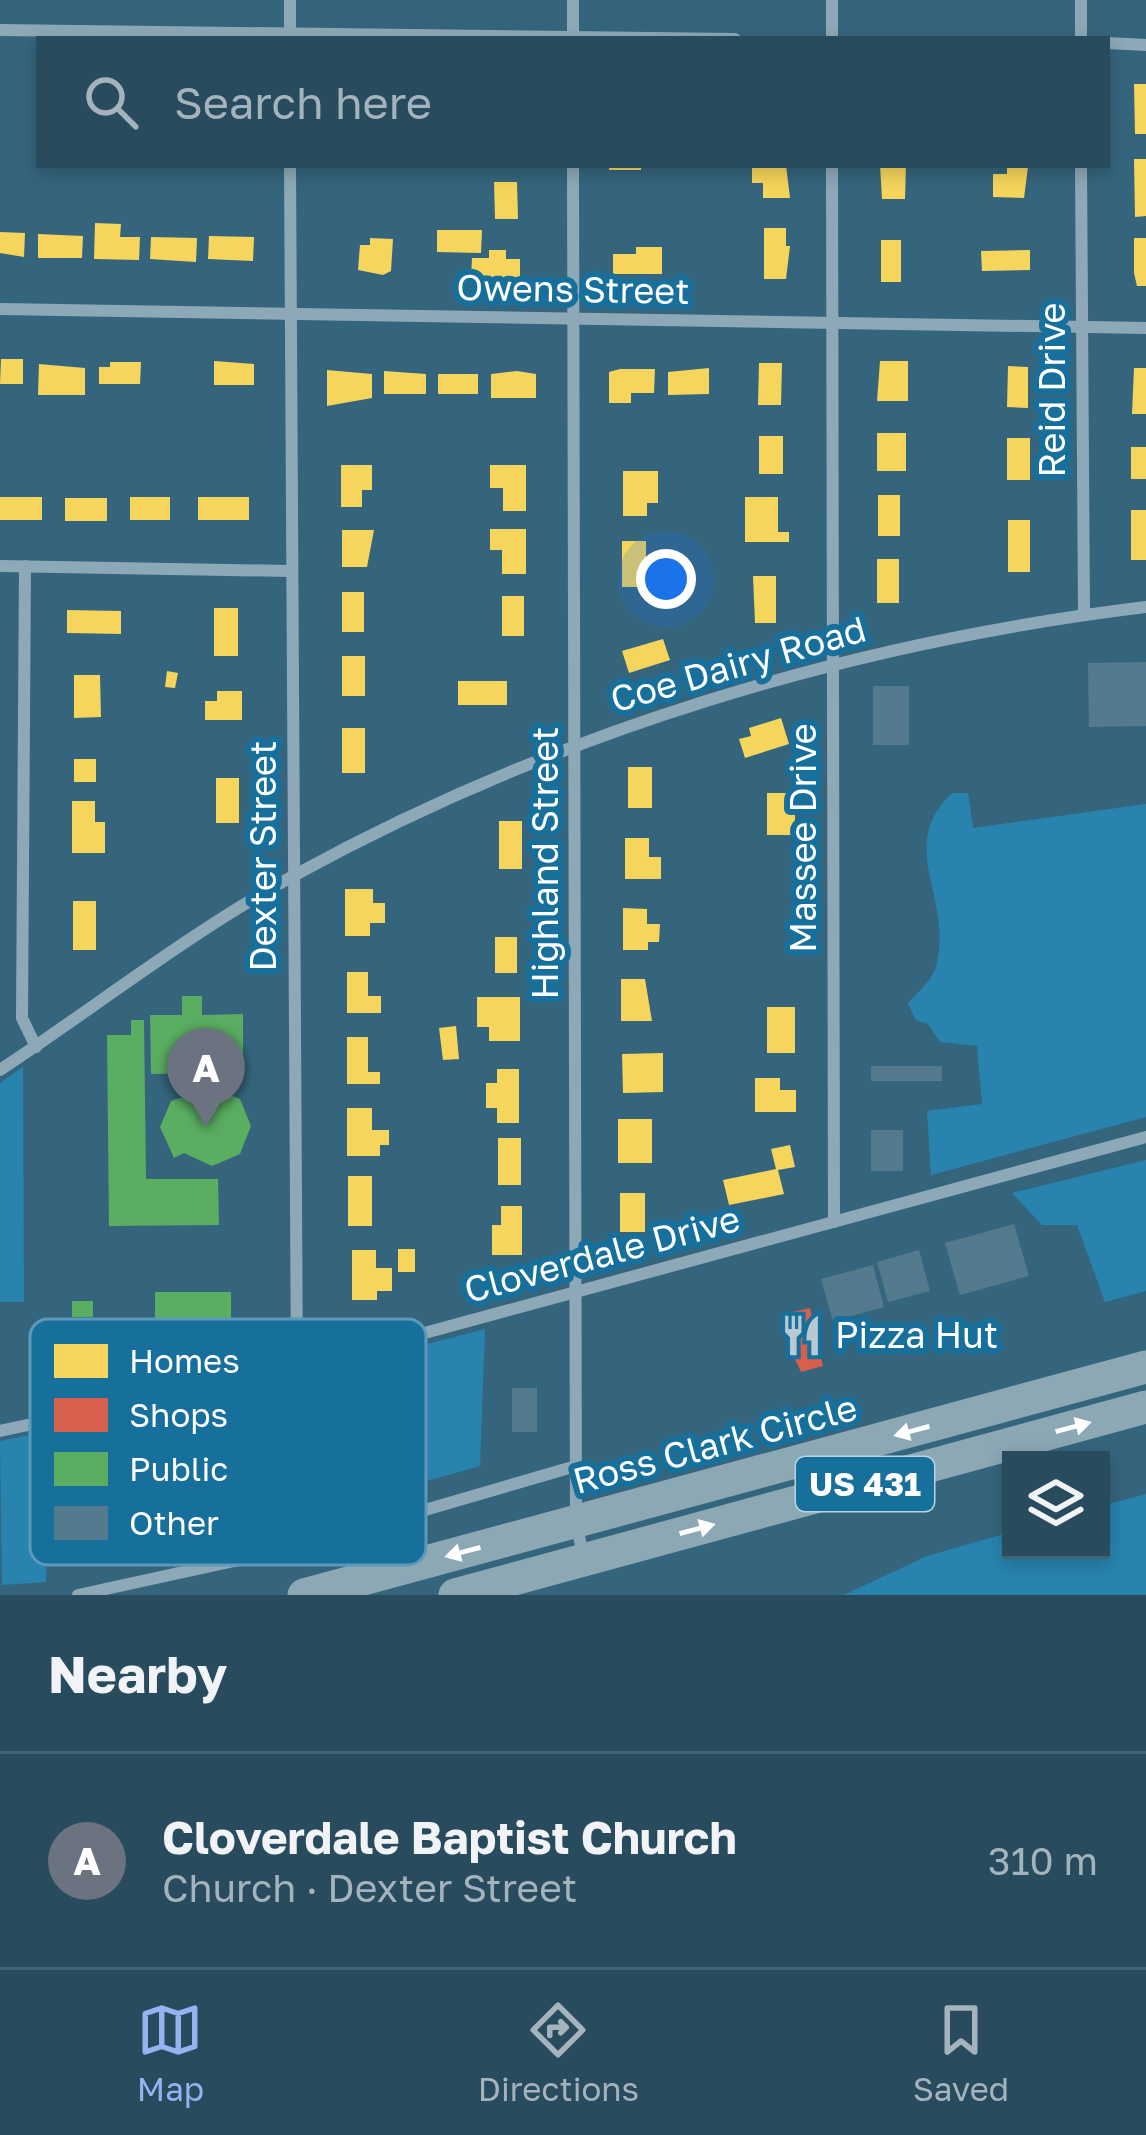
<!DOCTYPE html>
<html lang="en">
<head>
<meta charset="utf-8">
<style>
	:root { --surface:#284c5e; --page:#305364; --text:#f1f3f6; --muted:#a5b4bc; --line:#446373; --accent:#95b2f1 }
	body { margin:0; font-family:"Golos Text",sans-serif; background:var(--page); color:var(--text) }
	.controls { position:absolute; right:36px; bottom:36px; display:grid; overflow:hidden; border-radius:0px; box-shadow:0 6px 18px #0003 }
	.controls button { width:108px; height:108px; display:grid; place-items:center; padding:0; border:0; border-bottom:3px solid var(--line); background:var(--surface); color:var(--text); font:60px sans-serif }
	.you { position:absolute; left:666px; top:579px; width:42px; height:42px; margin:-30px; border:9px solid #fff; border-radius:50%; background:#1a73e8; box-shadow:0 0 0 18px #1a73e833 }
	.badge { display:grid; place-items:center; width:78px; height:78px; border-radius:50%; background:var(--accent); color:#fff; font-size:39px; font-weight:700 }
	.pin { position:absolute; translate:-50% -99px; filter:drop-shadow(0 3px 6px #0008) }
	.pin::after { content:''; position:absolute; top:63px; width:42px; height:36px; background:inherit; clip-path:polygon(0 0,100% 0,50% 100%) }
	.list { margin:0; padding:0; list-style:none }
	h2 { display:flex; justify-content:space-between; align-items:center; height:156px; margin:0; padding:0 48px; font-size:51px }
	h2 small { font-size:39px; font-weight:400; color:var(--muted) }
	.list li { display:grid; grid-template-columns:78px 1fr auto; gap:36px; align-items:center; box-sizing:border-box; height:216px; padding:0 48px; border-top:3px solid var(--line) }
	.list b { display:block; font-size:45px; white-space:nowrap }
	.list p { margin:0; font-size:39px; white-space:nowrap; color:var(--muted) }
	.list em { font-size:39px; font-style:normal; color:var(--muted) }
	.icon { flex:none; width:66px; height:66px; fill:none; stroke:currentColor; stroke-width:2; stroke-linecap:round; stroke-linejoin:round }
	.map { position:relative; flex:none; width:1146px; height:1595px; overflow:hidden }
	.search { position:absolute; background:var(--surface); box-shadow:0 6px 18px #0003; left:36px; right:36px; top:36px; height:132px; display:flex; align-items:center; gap:30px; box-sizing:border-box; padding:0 42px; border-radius:0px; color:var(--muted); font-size:45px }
	.sheet { height:372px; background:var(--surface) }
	nav { display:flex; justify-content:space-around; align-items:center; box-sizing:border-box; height:168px; border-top:3px solid var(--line); background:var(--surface); font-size:33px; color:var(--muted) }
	nav a { display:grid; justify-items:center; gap:6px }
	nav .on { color:var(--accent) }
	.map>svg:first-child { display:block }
	.green { fill:#2884af }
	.homes { fill:#f6d55c }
	.shops { fill:#d6604d }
	.public { fill:#5aae61 }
	.building { fill:#547a8d }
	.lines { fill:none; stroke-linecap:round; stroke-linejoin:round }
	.street { stroke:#8da9b7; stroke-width:12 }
	.highway { stroke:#8ca8b5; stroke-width:33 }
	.oneway { fill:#fff }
	.labels { text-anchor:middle; stroke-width:12; stroke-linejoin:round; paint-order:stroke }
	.shield { fill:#176f9b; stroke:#b9d4e1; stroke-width:3 }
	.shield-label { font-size:33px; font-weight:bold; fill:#fff }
	.street-label { font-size:36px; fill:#fff; stroke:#176f9b }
	.poi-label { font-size:36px; fill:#fff; stroke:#176f9b; text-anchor:start }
	.key { fill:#176f9b; stroke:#5d9ab9; stroke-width:3 }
	.key-label { font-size:33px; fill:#fff }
</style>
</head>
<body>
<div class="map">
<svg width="1146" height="1595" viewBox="0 0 1146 1595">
	<rect width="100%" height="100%" fill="#35657d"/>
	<g class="green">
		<path d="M 952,793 L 968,793 L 973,828 L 1146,804 L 1146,1117 L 931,1175 L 927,1111 L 982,1104 L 977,1046 L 940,1042 L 928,1024 L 916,1020 L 908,1004 C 920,988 935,980 938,958 C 950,894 897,846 952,793 Z"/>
		<path d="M 23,1067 L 24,1302 L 0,1302 L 0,1083 Z"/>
		<path d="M 1146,1160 L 1146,1291 L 1105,1302 L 1077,1225 L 1042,1225 L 1012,1193 Z"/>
		<path d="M 485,1329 L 480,1466 L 313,1513 L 313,1374 Z"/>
		<path d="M 49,1431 L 46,1582 L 2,1585 L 0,1441 Z"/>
		<path d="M 1146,1494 L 1146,1595 L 844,1595 L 927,1556 L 1011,1532 L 1011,1550 L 1101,1550 L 1101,1506 Z"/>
	</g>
	<g class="homes">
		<path d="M 1134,84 L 1146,84 L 1146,134 L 1135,134 Z"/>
		<path d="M 1134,159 L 1146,159 L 1146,216 L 1135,217 Z"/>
		<rect x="609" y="165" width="32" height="5"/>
		<path d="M 752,165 L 786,165 L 790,198 L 763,198 L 763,183 L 752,183 Z"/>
		<path d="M 880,165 L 906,165 L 905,199 L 882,199 Z"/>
		<path d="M 1007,166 L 1028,167 L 1024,198 L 993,197 L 993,174 L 1007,174 Z"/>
		<path d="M 494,182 L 517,182 L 518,219 L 495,219 Z"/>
		<path d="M 95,223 L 121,224 L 120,237 L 140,237 L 139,260 L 94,259 Z"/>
		<path d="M 764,228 L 786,228 L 786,246 L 790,246 L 786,279 L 764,279 Z"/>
		<path d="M 437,230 L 482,230 L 481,253 L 437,252 Z"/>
		<path d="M 0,232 L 25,233 L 24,257 L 0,253 Z"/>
		<path d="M 38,234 L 83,236 L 82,258 L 38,258 Z"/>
		<path d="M 209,236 L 254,237 L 253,261 L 208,259 Z"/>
		<path d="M 151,237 L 197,238 L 196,262 L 150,259 Z"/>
		<path d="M 370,238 L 393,239 L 391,271 L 383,275 L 358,270 L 360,245 L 370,245 Z"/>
		<path d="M 1134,238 L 1146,238 L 1146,286 L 1137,286 L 1134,273 Z"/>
		<rect x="881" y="240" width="20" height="42"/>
		<path d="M 636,247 L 662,247 L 662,274 L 613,274 L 613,254 L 636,254 Z"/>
		<path d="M 489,250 L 506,250 L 506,259 L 520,259 L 520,281 L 471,278 L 472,258 L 489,258 Z"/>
		<path d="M 1030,250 L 1030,270 L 982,271 L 981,251 Z"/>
		<path d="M 1,359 L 23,359 L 23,384 L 0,384 Z"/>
		<path d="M 214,361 L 254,364 L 254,385 L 214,385 Z"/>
		<path d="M 880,361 L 908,361 L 908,401 L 877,401 Z"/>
		<path d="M 110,362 L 141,362 L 140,384 L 99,384 L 99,367 L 110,367 Z"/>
		<path d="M 759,363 L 782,363 L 781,405 L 758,405 Z"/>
		<path d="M 39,364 L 85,368 L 85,395 L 38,395 Z"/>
		<path d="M 1008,366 L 1028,367 L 1028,408 L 1007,407 Z"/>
		<path d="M 709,368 L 709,394 L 668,395 L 668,372 Z"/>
		<path d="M 1134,368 L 1146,368 L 1146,414 L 1132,414 Z"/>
		<path d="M 620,369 L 655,369 L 654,393 L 631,393 L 631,403 L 609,403 L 609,372 Z"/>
		<path d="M 327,370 L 372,374 L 372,398 L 327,406 Z"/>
		<path d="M 384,371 L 426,374 L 426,394 L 384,394 Z"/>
		<path d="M 517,371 L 536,374 L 536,398 L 491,398 L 491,374 Z"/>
		<rect x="438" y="374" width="40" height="20"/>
		<rect x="877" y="433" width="29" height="38"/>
		<rect x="759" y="436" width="24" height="38"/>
		<rect x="1007" y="438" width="23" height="42"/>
		<rect x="1131" y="447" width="15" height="32"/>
		<path d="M 341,465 L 372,465 L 372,490 L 362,490 L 362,507 L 341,507 Z"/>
		<path d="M 490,465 L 526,465 L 526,511 L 503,511 L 503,488 L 490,488 Z"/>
		<path d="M 623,471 L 658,471 L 658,503 L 647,503 L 647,516 L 623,516 Z"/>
		<rect x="878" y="495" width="22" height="41"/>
		<rect x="0" y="497" width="42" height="23"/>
		<rect x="130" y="497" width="40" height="23"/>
		<rect x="198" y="497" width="51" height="23"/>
		<path d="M 745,497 L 778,497 L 778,532 L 789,532 L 789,542 L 745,542 Z"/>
		<rect x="65" y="498" width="42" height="23"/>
		<rect x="1131" y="510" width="15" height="50"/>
		<rect x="1008" y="520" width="22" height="52"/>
		<path d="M 490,529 L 526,529 L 526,574 L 502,574 L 502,550 L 490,550 Z"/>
		<path d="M 342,530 L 374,530 L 367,567 L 342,567 Z"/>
		<rect x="622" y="541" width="24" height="46"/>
		<rect x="877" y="559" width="22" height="44"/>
		<path d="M 753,576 L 776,576 L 776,623 L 755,623 Z"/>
		<rect x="342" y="592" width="22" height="40"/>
		<rect x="502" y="596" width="22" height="40"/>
		<rect x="214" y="608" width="24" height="48"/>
		<path d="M 67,610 L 121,611 L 121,634 L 67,633 Z"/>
		<path d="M 663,639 L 670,660 L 629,673 L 622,651 Z"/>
		<rect x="342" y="656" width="23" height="40"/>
		<path d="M 167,671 L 178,673 L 175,688 L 165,687 Z"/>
		<path d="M 74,675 L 100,675 L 101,717 L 74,718 Z"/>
		<rect x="458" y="681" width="49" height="24"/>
		<path d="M 217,691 L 242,691 L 242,720 L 205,720 L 205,701 L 217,701 Z"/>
		<path d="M 781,718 L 789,744 L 745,758 L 739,739 L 751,736 L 749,728 Z"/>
		<rect x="342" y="728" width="23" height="45"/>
		<rect x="74" y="759" width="22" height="23"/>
		<rect x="628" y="767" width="24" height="41"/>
		<rect x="216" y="778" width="23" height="45"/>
		<rect x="767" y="793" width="28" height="42"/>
		<path d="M 72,801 L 95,801 L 95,822 L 105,822 L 105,853 L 72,853 Z"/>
		<rect x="499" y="821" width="23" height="48"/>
		<path d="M 625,838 L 649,838 L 649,857 L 661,857 L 661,879 L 625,879 Z"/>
		<path d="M 345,889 L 373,889 L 373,903 L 385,903 L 385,923 L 370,923 L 370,936 L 345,936 Z"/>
		<rect x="73" y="901" width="23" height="49"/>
		<path d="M 623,908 L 647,909 L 647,924 L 660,924 L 659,942 L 648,942 L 648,950 L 623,950 Z"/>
		<rect x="495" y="937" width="22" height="36"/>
		<path d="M 347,972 L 368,972 L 368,996 L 381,996 L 381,1013 L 347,1013 Z"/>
		<path d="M 621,979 L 645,979 L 652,1021 L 621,1021 Z"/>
		<path d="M 477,997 L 520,997 L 520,1041 L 489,1041 L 489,1027 L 477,1027 Z"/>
		<rect x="767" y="1007" width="28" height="46"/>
		<path d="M 456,1026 L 459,1059 L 443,1060 L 439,1028 Z"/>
		<path d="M 347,1037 L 368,1037 L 368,1072 L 380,1072 L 380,1084 L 347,1084 Z"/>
		<path d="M 663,1053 L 663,1092 L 623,1093 L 622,1054 Z"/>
		<path d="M 497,1069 L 519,1069 L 519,1123 L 497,1123 L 497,1108 L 486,1108 L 486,1083 L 497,1083 Z"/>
		<path d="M 755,1078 L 780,1078 L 780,1090 L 796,1090 L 796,1112 L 755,1112 Z"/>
		<path d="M 347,1108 L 372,1108 L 372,1130 L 389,1130 L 389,1145 L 380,1145 L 380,1156 L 347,1156 Z"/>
		<rect x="618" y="1119" width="34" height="44"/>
		<rect x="498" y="1138" width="23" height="47"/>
		<path d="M 790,1145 L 795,1167 L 778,1170 L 784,1194 L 729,1205 L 723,1180 L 776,1169 L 771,1149 Z"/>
		<rect x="348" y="1176" width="24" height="50"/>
		<rect x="620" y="1193" width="25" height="39"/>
		<path d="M 501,1206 L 522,1206 L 522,1255 L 492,1255 L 492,1225 L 501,1225 Z"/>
		<rect x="398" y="1249" width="17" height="23"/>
		<path d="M 352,1250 L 376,1250 L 376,1268 L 392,1268 L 392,1291 L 377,1291 L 377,1300 L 352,1300 Z"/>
	</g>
	<path class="shops" d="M 810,1308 L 823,1366 L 801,1372 L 787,1342 L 784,1314 Z"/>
	<g class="public">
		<path d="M 182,996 L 202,996 L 202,1015 L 243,1014 L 243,1073 L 151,1074 L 150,1015 L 182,1015 Z"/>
		<path d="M 131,1020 L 144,1020 L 146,1179 L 218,1179 L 219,1225 L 109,1226 L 107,1035 L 131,1035 Z"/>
		<path d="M 212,1088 L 240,1099 L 251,1126 L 240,1154 L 212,1166 L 184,1153 L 174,1158 L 160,1127 L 171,1101 Z"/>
		<rect x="155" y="1292" width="76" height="48"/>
		<rect x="72" y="1301" width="21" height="16"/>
	</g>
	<g class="building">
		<path d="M 1146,662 L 1146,726 L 1089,727 L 1088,663 Z"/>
		<rect x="873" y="686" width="36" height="59"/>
		<rect x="871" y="1066" width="71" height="15"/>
		<rect x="871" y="1130" width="32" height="41"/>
		<path d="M 1014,1224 L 1029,1276 L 960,1295 L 945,1243 Z"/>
		<path d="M 919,1250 L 930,1291 L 888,1302 L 877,1262 Z"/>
		<path d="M 873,1265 L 884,1307 L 833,1321 L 821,1279 Z"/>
		<rect x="512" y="1388" width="25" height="44"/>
	</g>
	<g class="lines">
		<g class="street">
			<path d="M 290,0 L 290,39"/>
			<path d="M 573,0 L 573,39"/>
			<path d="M 1081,0 L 1081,39"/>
			<path d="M 0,30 L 735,39"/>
			<path d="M 832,39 L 832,0"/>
			<path d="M 1107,43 L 1146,45"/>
			<path d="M 290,165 L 298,1547"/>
			<path d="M 573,165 L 576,1522 L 583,1555"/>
			<path d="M 832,165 L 834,1222"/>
			<path d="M 1081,165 L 1084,614"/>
			<path d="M 0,309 L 1146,328"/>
			<path d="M 0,566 L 291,571"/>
			<path d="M 25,566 L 22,1018 L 36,1047"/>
			<path d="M 0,1070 C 97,1006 192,931 295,875 C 558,731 849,643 1146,607"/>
			<path d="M 0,1431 L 296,1368 L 1146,1137"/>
			<path d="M 78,1595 L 298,1547 L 576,1466"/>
		</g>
		<g class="highway">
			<path d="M 304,1595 L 1146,1367"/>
			<path d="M 455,1595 L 1146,1407"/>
		</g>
	</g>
	<defs><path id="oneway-solid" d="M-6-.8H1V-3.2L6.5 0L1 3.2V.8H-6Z" transform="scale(3)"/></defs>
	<g class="oneway">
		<use href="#oneway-solid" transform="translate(1073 1427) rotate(-15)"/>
		<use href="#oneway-solid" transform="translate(912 1431) rotate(165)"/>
		<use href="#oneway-solid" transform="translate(697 1529) rotate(-15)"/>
		<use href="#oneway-solid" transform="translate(463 1552) rotate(165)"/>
	</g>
	<defs>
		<symbol id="restaurant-bare" viewBox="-9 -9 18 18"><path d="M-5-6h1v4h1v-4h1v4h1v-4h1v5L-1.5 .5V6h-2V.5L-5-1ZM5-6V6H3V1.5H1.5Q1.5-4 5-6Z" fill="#b8c9d2" stroke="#176f9b" stroke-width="2.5" paint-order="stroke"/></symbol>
	</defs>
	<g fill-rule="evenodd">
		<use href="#restaurant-bare" x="772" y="1306" width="59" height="59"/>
	</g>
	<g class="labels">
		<rect class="shield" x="796" y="1457" width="138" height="54" rx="9"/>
		<g class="shield-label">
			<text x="865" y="1496">US 431</text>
		</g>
		<g class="street-label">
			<text transform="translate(573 289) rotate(1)" y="13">Owens Street</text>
			<text transform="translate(1052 390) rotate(-90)" y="13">Reid Drive</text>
			<text transform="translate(738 664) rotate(-16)" y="13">Coe Dairy Road</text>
			<text transform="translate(803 838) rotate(-90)" y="13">Massee Drive</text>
			<text transform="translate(263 856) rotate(-90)" y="13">Dexter Street</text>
			<text transform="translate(545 863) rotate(-90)" y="13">Highland Street</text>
			<text transform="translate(602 1254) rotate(-15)" y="13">Cloverdale Drive</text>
			<text transform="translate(715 1444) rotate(-15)" y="13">Ross Clark Circle</text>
		</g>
		<g class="poi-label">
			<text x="835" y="1348">Pizza Hut</text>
		</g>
	</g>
	<rect x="30" y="1319" width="396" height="246" rx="18" class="key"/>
	<rect x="54" y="1344" width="54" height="34" fill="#f6d55c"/>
	<rect x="54" y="1398" width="54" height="34" fill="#d6604d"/>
	<rect x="54" y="1452" width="54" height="34" fill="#5aae61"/>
	<rect x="54" y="1506" width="54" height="34" fill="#547a8d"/>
	<g class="key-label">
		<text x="129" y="1373">Homes</text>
		<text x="129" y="1427">Shops</text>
		<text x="129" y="1481">Public</text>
		<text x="129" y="1535">Other</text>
	</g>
</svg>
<div class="controls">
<button><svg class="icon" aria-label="layers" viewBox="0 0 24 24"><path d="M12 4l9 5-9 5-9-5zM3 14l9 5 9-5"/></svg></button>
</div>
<div class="you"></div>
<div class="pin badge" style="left:206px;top:1127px;background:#6b7280">A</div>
<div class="search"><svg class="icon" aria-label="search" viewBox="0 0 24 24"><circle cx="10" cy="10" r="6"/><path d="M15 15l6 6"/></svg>Search here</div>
</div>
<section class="sheet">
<h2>Nearby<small></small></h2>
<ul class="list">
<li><span class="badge" style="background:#6b7280">A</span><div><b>Cloverdale Baptist Church</b><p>Church · Dexter Street</p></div><em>310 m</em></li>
</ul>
</section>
<nav>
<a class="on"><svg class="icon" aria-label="map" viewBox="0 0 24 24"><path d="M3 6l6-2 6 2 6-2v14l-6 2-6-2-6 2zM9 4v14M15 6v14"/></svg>Map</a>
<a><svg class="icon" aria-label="directions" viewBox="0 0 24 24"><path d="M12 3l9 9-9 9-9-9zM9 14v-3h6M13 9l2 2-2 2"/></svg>Directions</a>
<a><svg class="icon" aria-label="saved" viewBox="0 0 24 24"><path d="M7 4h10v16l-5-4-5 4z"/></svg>Saved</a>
</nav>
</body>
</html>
